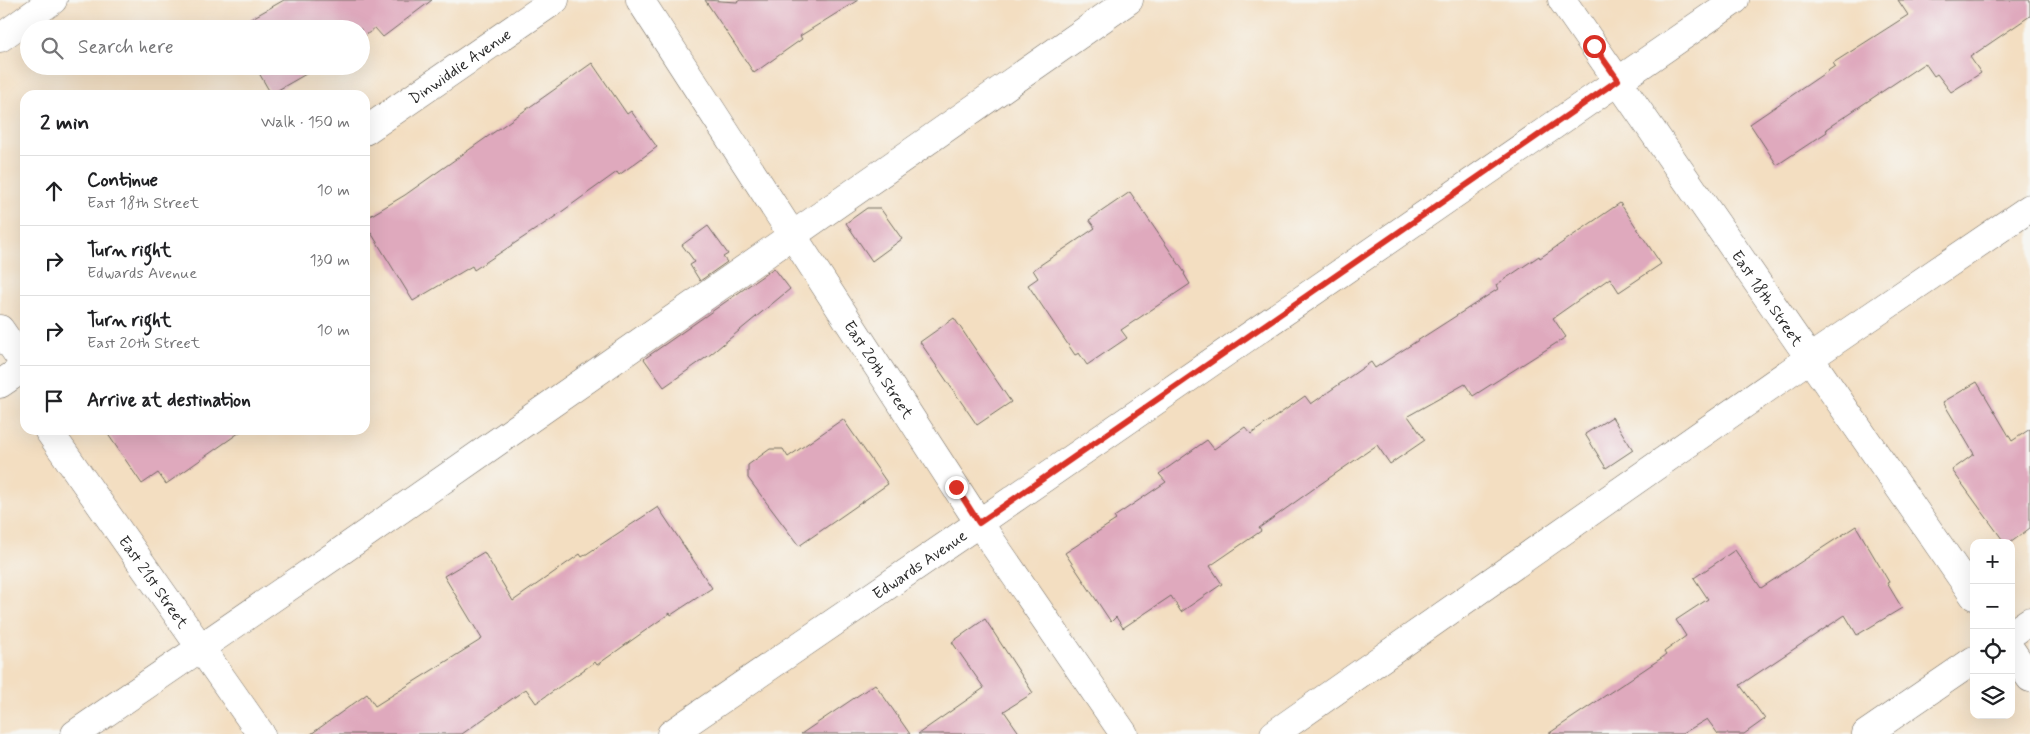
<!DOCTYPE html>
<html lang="en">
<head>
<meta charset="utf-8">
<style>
	:root { --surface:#fff; --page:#f6f6f6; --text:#202124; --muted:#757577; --line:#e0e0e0 }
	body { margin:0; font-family:Mynerve,sans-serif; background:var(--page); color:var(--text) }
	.controls { position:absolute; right:15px; bottom:15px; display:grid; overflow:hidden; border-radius:10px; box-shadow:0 5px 20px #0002 }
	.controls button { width:45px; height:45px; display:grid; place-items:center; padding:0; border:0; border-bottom:1px solid var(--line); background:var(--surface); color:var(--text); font:25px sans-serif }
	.stop { position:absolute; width:15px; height:15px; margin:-11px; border:4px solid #d93025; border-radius:50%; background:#fff }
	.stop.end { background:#d93025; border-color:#fff; box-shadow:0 1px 5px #0008 }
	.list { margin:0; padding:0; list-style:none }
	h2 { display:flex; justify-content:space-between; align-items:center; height:65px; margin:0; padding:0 20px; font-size:21px }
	h2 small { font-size:16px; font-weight:400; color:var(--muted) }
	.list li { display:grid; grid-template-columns:32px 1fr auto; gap:15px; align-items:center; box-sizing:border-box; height:70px; padding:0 20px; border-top:1px solid var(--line) }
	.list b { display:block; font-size:19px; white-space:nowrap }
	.list p { margin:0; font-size:16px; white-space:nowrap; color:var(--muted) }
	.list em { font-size:16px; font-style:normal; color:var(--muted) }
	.icon { flex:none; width:28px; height:28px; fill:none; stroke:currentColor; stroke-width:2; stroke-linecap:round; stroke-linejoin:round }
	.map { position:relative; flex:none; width:2030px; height:734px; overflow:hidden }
	.search { position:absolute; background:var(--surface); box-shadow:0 5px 20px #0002; left:20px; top:20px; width:350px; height:55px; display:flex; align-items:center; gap:12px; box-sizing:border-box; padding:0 18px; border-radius:28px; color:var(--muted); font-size:19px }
	.panel { position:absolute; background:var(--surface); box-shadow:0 5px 20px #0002; left:20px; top:90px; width:350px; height:345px; border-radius:15px }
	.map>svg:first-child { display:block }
	.building { fill:#dfa9bd }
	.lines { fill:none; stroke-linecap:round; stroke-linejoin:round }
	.minor-casing { stroke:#716a60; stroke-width:29 }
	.minor { stroke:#fff; stroke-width:28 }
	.route { stroke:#d93025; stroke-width:6 }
	.labels { text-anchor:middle; stroke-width:4.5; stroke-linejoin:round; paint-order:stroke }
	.street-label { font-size:16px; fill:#2b2b2b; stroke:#f6f6f2 }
</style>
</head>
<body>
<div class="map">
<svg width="2030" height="734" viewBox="0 0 2030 734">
	<rect width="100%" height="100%" fill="#f6f6f2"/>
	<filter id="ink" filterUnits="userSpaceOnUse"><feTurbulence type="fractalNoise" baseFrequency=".02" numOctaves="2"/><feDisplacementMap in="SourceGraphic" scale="10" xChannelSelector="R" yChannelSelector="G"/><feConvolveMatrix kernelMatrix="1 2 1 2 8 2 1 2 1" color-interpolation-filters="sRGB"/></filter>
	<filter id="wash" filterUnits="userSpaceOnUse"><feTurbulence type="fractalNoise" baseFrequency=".0096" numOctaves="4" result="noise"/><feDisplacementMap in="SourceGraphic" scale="20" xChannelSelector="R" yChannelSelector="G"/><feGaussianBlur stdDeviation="1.12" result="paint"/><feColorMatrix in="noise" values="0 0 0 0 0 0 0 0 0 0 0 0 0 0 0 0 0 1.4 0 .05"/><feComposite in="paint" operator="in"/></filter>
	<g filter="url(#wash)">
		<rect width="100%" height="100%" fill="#f3dec1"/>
		<g id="blocks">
			<g class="building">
				<path d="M 284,0 L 432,0 L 383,37 L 375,28 L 361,39 L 361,29 L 233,29 Z"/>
				<path d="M 705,0 L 737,2 L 740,0 L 858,0 L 800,36 L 802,39 L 754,73 Z"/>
				<path d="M 1898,0 L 2030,0 L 2030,16 L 1970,57 L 1981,73 L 1951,92 L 1937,74 L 1934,76 L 1925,63 L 1826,129 L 1827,132 L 1777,165 L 1750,124 L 1835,66 L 1833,63 L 1908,15 Z"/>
				<path d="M 592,63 L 627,114 L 631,111 L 657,147 L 619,175 L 617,172 L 553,218 L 474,270 L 472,266 L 413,301 L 365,223 L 365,219 L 405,195 Z"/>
				<path d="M 255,66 L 320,66 L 271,94 Z"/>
				<path d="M 1130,192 L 1185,273 L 1184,274 L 1190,284 L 1121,330 L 1127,338 L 1087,365 L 1079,353 L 1075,355 L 1028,285 L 1038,278 L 1033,270 L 1095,228 L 1089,220 Z"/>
				<path d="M 1620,203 L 1661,264 L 1619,292 L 1610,278 L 1553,318 L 1566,337 L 1473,396 L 1465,384 L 1408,416 L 1425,440 L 1390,464 L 1377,445 L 1319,485 L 1259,528 L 1261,531 L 1210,566 L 1222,584 L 1181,612 L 1171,596 L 1123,628 L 1116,617 L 1111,622 L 1065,553 L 1116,520 L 1114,517 L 1166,482 L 1159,474 L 1207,440 L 1214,449 L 1245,427 L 1251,434 L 1305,396 L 1311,404 L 1371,362 L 1375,368 L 1498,289 L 1496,285 L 1539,256 L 1540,258 Z"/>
				<path d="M 867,208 L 880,208 L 902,239 L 872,261 L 846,223 Z"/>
				<path d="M 708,226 L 728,254 L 723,257 L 727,262 L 700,281 L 690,265 L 695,262 L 682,245 Z"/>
				<path d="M 774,268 L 790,289 L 711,354 L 664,387 L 644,359 Z"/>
				<path d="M 954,318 L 1011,402 L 977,425 L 920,342 Z"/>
				<path d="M 1977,382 L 2012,441 L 2030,429 L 2030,528 L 2010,543 L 2005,543 L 1952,470 L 1974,454 L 1943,402 Z"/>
				<path d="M 1612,417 L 1633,450 L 1606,468 L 1585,434 Z"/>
				<path d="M 843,419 L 888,484 L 799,546 L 748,478 L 748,465 L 770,449 L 783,449 L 788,457 Z"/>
				<path d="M 105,430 L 243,430 L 166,484 L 158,473 L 142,484 Z"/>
				<path d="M 658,507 L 712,588 L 671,615 L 670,613 L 597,665 L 595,662 L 536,703 L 526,689 L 462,734 L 311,734 L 367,694 L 375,706 L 482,639 L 444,576 L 484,552 L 513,601 L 580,554 L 582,557 Z"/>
				<path d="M 1856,526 L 1889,582 L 1887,583 L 1902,608 L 1857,635 L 1845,615 L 1740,685 L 1765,719 L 1744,734 L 1718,734 L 1707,719 L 1682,734 L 1548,734 L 1666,655 L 1664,652 L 1686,636 L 1676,620 L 1708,599 L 1694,578 L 1735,550 L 1761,588 Z"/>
				<path d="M 985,619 L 1033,693 L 1004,711 L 1020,734 L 918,734 L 984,688 L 952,642 Z"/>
				<path d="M 875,684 L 910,734 L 801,734 Z"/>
			</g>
		</g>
	</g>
	<g filter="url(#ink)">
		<use href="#blocks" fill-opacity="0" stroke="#716a60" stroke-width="1"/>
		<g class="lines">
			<defs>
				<g id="minor">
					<path id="s1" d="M 640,0 L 979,523 L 1124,734"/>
					<path id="s2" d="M 1562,0 L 1974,596"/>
					<path d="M 0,38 L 53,0"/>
					<path id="s3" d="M 365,131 L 555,0"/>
					<path d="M 0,329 L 25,365"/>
					<path d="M 0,384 L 25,367"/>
					<path id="s4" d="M 48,430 L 261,734"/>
					<path d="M 2011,634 L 2030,621"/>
					<path d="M 2011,650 L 2030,678"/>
					<path d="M 75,734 L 344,549 L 1129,0"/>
					<path id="s5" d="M 671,734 L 979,523 L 1735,0"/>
					<path d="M 1274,734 L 1810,358 L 2030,208"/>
					<path d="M 1866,734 L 1974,660"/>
				</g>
			</defs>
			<use href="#minor" class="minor-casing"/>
			<use href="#minor" class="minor"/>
		</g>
	</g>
	<g class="lines" filter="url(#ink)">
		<path class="route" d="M 956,487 L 979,523 L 1618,80 L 1594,46"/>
	</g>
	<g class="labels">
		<g class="street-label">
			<text dy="6" stroke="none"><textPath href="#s3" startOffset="115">Dinwiddie Avenue</textPath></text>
			<text dy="6" stroke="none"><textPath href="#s2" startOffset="362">East 18th Street</textPath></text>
			<text dy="6" stroke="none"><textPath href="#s1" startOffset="440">East 20th Street</textPath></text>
			<text dy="6" stroke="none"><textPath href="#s5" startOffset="301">Edwards Avenue</textPath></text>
			<text dy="6" stroke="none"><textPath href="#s4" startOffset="185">East 21st Street</textPath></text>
		</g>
	</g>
</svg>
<div class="controls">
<button>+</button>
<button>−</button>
<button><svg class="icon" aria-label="locate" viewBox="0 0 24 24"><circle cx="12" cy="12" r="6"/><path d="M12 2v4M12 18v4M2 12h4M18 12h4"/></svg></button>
<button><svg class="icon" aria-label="layers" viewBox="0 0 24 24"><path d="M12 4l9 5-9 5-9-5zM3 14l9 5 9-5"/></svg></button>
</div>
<div class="stop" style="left:1594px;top:46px"></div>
<div class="stop end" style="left:956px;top:487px"></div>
<div class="search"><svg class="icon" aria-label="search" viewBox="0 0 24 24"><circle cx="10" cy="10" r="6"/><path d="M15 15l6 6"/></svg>Search here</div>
<section class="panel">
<h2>2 min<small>Walk · 150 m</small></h2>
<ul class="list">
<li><svg class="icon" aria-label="ahead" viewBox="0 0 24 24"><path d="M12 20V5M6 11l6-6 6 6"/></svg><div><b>Continue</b><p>East 18th Street</p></div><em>10 m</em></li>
<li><svg class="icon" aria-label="right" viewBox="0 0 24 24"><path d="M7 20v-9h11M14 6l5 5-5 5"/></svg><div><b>Turn right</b><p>Edwards Avenue</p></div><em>130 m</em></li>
<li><svg class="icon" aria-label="right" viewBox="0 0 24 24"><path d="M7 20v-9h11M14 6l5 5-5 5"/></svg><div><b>Turn right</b><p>East 20th Street</p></div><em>10 m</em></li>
<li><svg class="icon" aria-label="arrive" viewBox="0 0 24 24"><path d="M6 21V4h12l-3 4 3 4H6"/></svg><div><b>Arrive at destination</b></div></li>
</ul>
</section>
</div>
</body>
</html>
